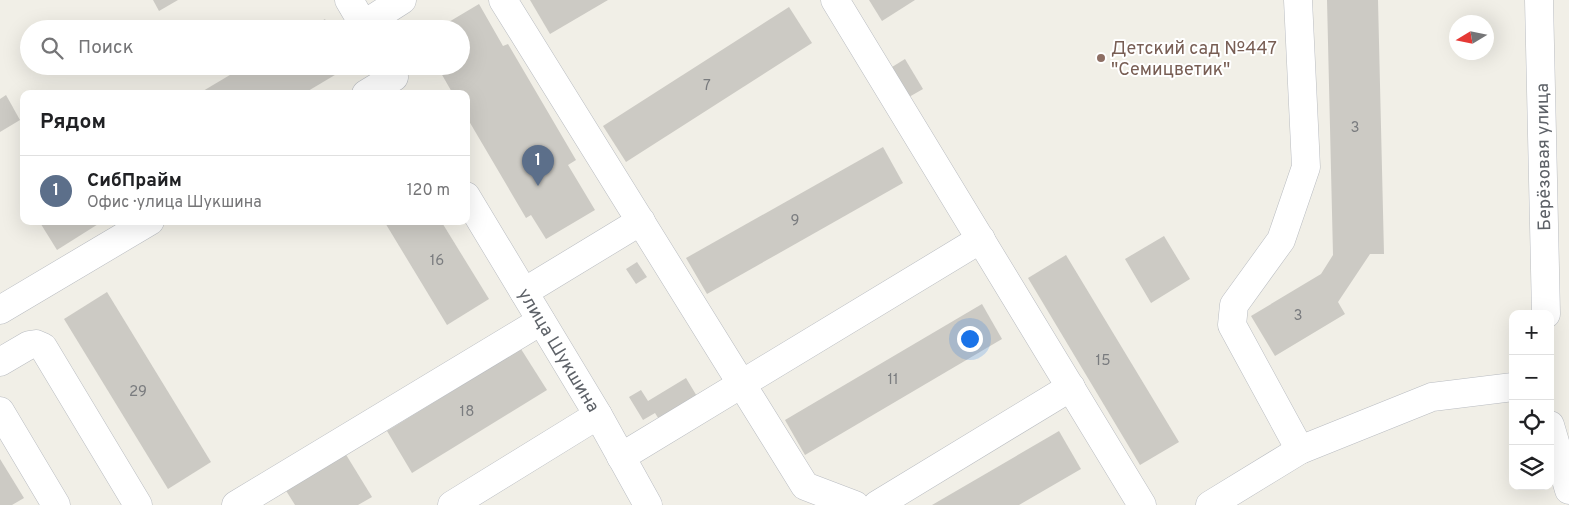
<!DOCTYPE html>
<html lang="ru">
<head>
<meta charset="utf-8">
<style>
	:root { --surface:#fff; --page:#f6f6f6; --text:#202124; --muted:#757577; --line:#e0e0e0; --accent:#f33f2b }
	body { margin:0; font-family:Overpass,sans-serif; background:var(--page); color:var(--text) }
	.controls { position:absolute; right:15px; bottom:15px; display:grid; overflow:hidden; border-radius:10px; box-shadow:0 5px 20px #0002 }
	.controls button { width:45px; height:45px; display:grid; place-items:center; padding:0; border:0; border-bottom:1px solid var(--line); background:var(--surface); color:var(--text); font:25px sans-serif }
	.compass { position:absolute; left:1449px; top:15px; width:45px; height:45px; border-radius:50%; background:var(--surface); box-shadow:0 5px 20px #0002; rotate:260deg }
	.you { position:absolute; left:969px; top:338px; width:18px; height:18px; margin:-12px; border:4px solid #fff; border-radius:50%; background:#1a73e8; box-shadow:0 0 0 8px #1a73e833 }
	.badge { display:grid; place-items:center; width:32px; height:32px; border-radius:50%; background:var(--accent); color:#fff; font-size:16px; font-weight:700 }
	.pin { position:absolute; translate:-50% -41px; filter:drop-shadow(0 1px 2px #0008) }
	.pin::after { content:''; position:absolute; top:26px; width:18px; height:15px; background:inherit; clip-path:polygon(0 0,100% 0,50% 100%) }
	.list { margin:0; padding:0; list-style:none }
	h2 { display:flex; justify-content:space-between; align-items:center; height:65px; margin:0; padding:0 20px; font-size:21px }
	h2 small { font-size:16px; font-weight:400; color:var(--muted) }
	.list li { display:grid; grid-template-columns:32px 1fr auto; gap:15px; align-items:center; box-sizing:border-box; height:70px; padding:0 20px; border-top:1px solid var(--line) }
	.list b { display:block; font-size:19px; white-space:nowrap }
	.list p { margin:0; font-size:16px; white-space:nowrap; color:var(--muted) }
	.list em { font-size:16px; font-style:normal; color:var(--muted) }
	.icon { flex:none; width:28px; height:28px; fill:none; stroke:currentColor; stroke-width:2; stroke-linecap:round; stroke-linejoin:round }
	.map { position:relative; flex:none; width:1569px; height:505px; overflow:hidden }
	.search { position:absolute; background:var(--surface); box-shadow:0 5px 20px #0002; left:20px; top:20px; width:450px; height:55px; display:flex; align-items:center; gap:12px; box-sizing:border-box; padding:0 18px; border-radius:28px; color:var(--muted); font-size:19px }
	.panel { position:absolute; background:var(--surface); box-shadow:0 5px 20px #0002; left:20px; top:90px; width:450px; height:135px; border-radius:10px }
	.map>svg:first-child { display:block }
	.building { fill:#cccac4 }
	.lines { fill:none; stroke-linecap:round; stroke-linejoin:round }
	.minor-casing { stroke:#b9bcc1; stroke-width:29 }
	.minor { stroke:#fff; stroke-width:28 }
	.education-dot { fill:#8d6e63; stroke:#fff; stroke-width:2 }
	.labels { text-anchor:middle; stroke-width:4; stroke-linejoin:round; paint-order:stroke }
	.number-label { font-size:15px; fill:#7a7c7f }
	.education-label { font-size:18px; fill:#785e54; stroke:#fff; text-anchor:start }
	.street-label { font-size:18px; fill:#5e6268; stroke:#fff }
</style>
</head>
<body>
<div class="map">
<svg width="1569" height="505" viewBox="0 0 1569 505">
	<rect width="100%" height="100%" fill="#f1efe7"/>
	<g class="building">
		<path d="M 153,0 L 178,0 L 159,11 Z"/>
		<path d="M 530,0 L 608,0 L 550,34 Z"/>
		<path d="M 869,0 L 915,0 L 882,21 Z"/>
		<path d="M 1327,0 L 1378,0 L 1384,254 L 1370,254 L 1338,302 L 1345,314 L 1275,356 L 1251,316 L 1321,274 L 1333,255 Z"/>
		<path d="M 479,4 L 503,46 L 508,44 L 576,160 L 568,165 L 595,210 L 546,239 L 531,215 L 526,218 L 466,116 L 466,94 L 453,94 L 437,66 L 461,66 L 461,29 L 437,29 Z"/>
		<path d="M 789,7 L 812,43 L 626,162 L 603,126 Z"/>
		<path d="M 325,19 L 330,29 L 309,29 Z"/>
		<path d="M 905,59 L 923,89 L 902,101 L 884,72 Z"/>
		<path d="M 245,66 L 350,66 L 303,94 L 204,94 L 203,91 Z"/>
		<path d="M 6,95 L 20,120 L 0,132 L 0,99 Z"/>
		<path d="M 883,147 L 903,183 L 707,294 L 686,258 Z"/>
		<path d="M 39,221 L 103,221 L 57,250 Z"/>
		<path d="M 384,221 L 441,221 L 489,299 L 447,325 Z"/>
		<path d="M 1164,236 L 1190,279 L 1151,303 L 1125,259 Z"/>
		<path d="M 1066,255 L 1179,442 L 1140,465 L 1028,278 Z"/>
		<path d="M 637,262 L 647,277 L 636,284 L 626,269 Z"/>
		<path d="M 107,292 L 211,462 L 168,489 L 64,319 Z"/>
		<path d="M 982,304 L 1002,339 L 805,455 L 785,420 Z"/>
		<path d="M 521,349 L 547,390 L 412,473 L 387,431 Z"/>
		<path d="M 686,378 L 698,398 L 660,421 L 655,413 L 643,420 L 629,397 L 641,390 L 648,401 Z"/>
		<path d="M 1059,431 L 1081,469 L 1019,505 L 932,505 Z"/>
		<path d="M 345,453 L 372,497 L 358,505 L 295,505 L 285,489 Z"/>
		<path d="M 0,459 L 24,498 L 12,505 L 0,505 Z"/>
	</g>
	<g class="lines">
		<defs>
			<g id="minor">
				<path d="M 349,0 L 366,29"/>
				<path d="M 503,0 L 805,486 L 855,505"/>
				<path d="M 835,0 L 1142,505"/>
				<path d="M 1298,0 L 1306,167 L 1281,240 L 1234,305 L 1232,325 L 1300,450"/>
				<path d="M 1539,0 L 1546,314"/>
				<path d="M 363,25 L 402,0"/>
				<path d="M 366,94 L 394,77"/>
				<path d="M 466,196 L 598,415 L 648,505"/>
				<path d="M 524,292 L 641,221"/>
				<path d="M 0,310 L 150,221"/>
				<path d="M 0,362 L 29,345 L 36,344 L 43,347 L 138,505"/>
				<path d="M 0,411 L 56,505"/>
				<path d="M 1550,425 L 1569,490"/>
				<path d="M 621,457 L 981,239"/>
				<path d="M 236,505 L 541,321"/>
				<path d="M 452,505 L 598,415"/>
				<path d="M 877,505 L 1071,387"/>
				<path d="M 1210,505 L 1300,450 L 1432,397 L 1513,387"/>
			</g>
		</defs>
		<use href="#minor" class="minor-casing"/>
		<use href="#minor" class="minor"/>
	</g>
	<circle class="education-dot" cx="1101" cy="58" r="5"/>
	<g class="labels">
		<g class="number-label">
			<text x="707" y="90">7</text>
			<text x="1355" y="132">3</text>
			<text x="795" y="225">9</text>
			<text x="437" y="265">16</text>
			<text x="1298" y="320">3</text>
			<text x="1103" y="365">15</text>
			<text x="893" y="384">11</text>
			<text x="138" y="396">29</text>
			<text x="467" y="416">18</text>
		</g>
		<g class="education-label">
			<text x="1111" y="54">Детский сад №447<tspan x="1111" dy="21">"Семицветик"</tspan></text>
		</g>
		<g class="street-label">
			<text transform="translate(1543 157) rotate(-91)" y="6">Берёзовая улица</text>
			<text transform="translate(559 350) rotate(59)" y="6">улица Шукшина</text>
		</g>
	</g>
</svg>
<div class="controls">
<button>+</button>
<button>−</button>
<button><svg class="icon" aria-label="locate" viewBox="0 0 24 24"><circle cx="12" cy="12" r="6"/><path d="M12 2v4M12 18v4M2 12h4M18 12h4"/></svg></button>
<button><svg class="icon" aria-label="layers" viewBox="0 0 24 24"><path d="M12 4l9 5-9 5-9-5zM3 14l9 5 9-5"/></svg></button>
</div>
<svg class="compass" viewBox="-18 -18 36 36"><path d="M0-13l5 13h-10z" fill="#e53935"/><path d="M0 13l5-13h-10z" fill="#757577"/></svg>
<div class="you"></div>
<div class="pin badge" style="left:538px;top:186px;background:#5c6f8a">1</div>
<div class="search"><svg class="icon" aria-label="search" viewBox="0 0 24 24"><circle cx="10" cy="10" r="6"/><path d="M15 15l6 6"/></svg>Поиск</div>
<section class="panel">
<h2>Рядом<small></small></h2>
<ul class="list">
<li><span class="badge" style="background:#5c6f8a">1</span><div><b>СибПрайм</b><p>Офис · улица Шукшина</p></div><em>120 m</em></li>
</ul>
</section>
</div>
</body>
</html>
